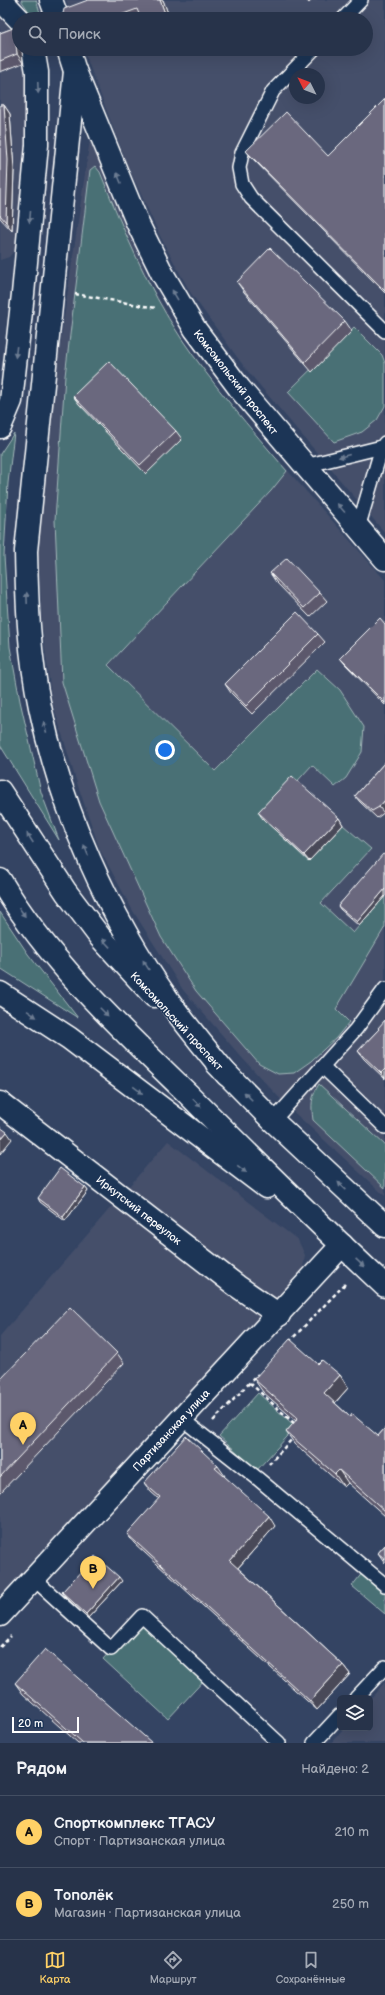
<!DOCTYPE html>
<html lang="ru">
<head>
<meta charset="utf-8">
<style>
	:root { --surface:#27334a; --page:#333f54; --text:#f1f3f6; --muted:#a4aab5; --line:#434e62; --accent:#ffd166 }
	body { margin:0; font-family:"Balsamiq Sans",sans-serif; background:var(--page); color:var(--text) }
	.controls { position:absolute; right:12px; bottom:12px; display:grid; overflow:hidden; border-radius:6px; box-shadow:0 4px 16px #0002 }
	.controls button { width:36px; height:36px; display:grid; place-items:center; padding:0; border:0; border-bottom:1px solid var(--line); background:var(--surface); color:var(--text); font:20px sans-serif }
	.compass { position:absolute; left:289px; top:68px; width:36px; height:36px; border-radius:50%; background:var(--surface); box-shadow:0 4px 16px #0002; rotate:312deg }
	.scale { position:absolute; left:12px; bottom:10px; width:67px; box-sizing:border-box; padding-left:4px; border:2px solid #fff; border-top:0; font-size:11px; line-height:14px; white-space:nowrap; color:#fff; -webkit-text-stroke:3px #1d3557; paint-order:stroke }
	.you { position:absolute; left:165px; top:750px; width:14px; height:14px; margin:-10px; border:3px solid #fff; border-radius:50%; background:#1a73e8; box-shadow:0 0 0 6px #1a73e833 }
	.badge { display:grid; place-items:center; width:26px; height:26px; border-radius:50%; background:var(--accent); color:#111; font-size:13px; font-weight:700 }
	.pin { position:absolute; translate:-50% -33px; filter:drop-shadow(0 1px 2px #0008) }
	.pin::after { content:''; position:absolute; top:21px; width:14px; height:12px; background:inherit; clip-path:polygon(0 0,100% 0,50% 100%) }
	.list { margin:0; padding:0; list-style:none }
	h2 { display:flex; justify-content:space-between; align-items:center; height:52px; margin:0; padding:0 16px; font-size:17px }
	h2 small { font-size:13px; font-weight:400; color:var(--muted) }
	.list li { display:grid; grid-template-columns:26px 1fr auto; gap:12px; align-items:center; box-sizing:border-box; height:72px; padding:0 16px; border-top:1px solid var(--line) }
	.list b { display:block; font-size:15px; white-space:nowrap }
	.list p { margin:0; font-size:13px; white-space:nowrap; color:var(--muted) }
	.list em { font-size:13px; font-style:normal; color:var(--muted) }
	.icon { flex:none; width:22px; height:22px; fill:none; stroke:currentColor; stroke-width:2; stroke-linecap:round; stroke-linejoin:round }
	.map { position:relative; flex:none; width:385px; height:1743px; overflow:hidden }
	.search { position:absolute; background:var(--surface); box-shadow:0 4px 16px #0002; left:12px; right:12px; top:12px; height:44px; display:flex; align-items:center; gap:10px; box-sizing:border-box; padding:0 14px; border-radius:22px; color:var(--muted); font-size:15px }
	.sheet { height:196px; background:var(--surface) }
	nav { display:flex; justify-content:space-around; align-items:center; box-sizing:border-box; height:56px; border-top:1px solid var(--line); background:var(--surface); font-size:11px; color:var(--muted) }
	nav a { display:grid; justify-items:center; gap:2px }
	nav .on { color:var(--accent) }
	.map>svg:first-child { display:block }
	.built { fill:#444f6b; fill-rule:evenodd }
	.green { fill:#487074; stroke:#a4b8ba }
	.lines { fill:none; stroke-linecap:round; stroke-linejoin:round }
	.service-casing { stroke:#fff; stroke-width:16 }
	.minor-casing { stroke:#fff; stroke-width:25 }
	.primary-casing { stroke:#fff; stroke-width:25 }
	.path { stroke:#fff; stroke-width:2.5; stroke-dasharray:4 3; stroke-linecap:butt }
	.service { stroke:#1d3557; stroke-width:13 }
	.minor { stroke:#1d3557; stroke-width:22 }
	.primary { stroke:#1d3557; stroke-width:22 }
	.wall { fill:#5b596c; stroke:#fff }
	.shaded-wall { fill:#4a4958; stroke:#fff }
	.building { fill:#6a687e; stroke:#fff }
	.oneway { fill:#6c7c92 }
	.labels { text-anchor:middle; stroke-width:3; stroke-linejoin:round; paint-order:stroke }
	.street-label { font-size:11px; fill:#fff; stroke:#1d3557 }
</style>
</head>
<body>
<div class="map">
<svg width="385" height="1743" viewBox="0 0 385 1743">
	<rect width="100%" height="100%" fill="#344463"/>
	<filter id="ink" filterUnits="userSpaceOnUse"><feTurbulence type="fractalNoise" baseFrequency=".025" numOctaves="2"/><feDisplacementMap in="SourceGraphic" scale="8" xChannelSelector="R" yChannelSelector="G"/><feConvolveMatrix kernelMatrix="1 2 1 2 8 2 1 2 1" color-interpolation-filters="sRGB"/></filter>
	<g filter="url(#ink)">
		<g class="built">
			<path d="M 66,0 L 385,0 L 385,533 L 245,368 L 190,292 L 160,236 L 127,164 L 83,49 L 366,49 L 366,19 L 73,19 ZM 295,74 L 319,74 L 319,98 L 295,98 Z"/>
			<path d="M 0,16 L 9,26 L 17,41 L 19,49 L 21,49 L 24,57 L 27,72 L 28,109 L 19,245 L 9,257 L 0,260 Z"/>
			<path d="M 90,139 L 151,285 L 181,337 L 233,409 L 385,580 L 385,1196 L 286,1105 L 243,1059 L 183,990 L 133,911 L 100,850 L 75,777 L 52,701 L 42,626 L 38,552 L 51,407 Z"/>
			<path d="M 168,1141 L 298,1240 L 305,1255 L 303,1269 L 296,1281 L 0,1600 L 0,1336 Z"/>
			<path d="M 385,1682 L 385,1743 L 331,1743 L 344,1728 L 370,1728 L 370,1699 Z"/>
		</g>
		<g class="green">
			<path d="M 21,0 L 36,0 L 42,19 L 34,19 Z"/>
			<path d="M 95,166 L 100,172 C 123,229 147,287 181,338 C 213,385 250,428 287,471 L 271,491 L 108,665 L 215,771 L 317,669 L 340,690 L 364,727 L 362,752 L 346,778 L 335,787 L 312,765 L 263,819 L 308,861 L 343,825 L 371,849 L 321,903 L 353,933 L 385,896 L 385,927 L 336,1009 L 349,1022 L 336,1038 L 311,1061 L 294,1073 L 278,1074 L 259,1064 L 196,991 L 161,937 L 99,801 L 62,682 L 55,520 L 65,376 L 90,170 Z"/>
			<path d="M 354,327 L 382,355 L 385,363 L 385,406 L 377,420 L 362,432 L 334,442 L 288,392 Z"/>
			<path d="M 14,433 L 8,483 L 4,556 L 10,647 L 20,701 L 41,792 L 59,840 L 0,745 L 0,454 Z"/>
			<path d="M 0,912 L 28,954 L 78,1018 L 0,968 Z"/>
			<path d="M 319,1084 L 385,1145 L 385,1188 L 313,1120 C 311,1105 311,1097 319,1084 Z"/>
			<path d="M 258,1393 L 296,1427 L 257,1470 L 219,1436 Z"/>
			<path d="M 363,1572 L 385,1591 L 385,1614 L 352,1586 Z"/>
			<path d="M 142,1616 L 207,1677 L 168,1719 L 103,1659 Z"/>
		</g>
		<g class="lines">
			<defs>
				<g id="service">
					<path d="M 343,19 L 361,0"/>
					<path d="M 314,49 L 273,91 L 242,153 L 239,168 L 242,184 L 251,198 L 385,331"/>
					<path d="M 305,466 L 382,447"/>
					<path d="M 358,528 L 382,447 L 385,443"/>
					<path d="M 323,1067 L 385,1127"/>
					<path d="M 273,1121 L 356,1029 L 385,989"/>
					<path d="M 182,1419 L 257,1478 L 385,1585"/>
					<path d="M 34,1579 L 111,1649 L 142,1616 L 279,1743"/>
					<path d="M 356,1698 L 385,1667"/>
					<path d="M 314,1743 L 340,1715"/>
				</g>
				<g id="minor">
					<path d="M 75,71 L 137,222 L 162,273 L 195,329 L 240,389 L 385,559"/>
					<path d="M 0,1103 L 237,1286 L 279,1315"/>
					<path d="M 0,1615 L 342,1245"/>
				</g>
				<g id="primary">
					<path d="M 1,0 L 19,19"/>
					<path d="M 51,0 L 58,19"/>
					<path d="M 68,49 L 75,71 L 26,551 C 27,603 29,656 40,707 C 61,810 109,916 169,1001 C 187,1027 208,1051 227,1075"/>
					<path d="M 0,427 L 11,401 L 23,294 L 37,145 L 37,72 L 33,49"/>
					<path d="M 0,791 L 66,892 L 100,937 L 154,996"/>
					<path d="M 0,880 C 49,962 120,1028 188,1094 C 253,1159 318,1223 385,1286"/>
					<path d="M 0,993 L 69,1038 L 266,1187"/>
					<path d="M 217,1064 L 273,1121 L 385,1226"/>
				</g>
			</defs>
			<use href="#service" class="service-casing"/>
			<use href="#minor" class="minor-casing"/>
			<use href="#primary" class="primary-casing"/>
			<g class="path">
				<path d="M 75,294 L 156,308"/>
				<path d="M 289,1342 L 345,1284"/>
				<path d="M 250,1383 L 296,1425"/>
				<path d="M 213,1421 L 258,1374"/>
				<path d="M 269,1464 L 294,1437"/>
				<path d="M 0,1647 L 11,1636"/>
			</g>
			<use href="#service" class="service"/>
			<use href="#minor" class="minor"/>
			<use href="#primary" class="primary"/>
		</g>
		<g class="wall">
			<path d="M 88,0 L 163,0 L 170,19 L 60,19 Z"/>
			<path d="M 306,0 L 312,0 L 309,3 Z"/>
			<path d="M 19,26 L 19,49 L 23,63 L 0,72 L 0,33 Z"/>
			<path d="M 43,49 L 56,49 L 56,51 L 47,54 Z"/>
			<path d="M 385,99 L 385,293 L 251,157 L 246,151 L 328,156 Z"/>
			<path d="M 0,105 L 4,105 L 10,114 L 14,169 L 12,231 L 0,218 Z"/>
			<path d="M 237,282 L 345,321 L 352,331 L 312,372 L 244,292 Z"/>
			<path d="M 73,396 L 176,431 L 182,439 L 146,474 L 79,404 Z"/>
			<path d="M 270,573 L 320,593 L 327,601 L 310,617 L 276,582 Z"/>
			<path d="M 385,624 L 385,705 L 345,664 L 340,658 Z"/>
			<path d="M 318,634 L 325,642 L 252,714 L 231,693 L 225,684 Z"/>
			<path d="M 385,762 L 385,812 L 377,818 L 360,802 L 355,796 Z"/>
			<path d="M 258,812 L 339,818 L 343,825 L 309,861 L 263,819 Z"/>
			<path d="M 385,855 L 385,896 L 359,926 L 340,909 L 338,906 Z"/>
			<path d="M 385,1020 L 385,1079 L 364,1059 L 358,1051 L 379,1029 Z"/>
			<path d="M 85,1187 L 88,1191 L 65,1221 L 40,1202 L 38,1198 Z"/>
			<path d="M 117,1353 L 124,1363 L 0,1493 L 0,1380 Z"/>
			<path d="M 318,1364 L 340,1375 L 348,1388 L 335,1403 L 350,1417 L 378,1436 L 385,1428 L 385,1516 L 348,1483 L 344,1487 L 295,1444 L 286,1432 L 296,1421 L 263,1392 L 254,1379 Z"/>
			<path d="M 218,1466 L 225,1476 L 224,1476 L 275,1526 L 238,1568 L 343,1665 L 350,1674 L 317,1710 L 134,1543 L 127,1534 L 159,1499 L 151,1492 L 144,1483 Z"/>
			<path d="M 385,1545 L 385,1563 L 378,1553 Z"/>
			<path d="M 122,1581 L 88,1618 L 65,1596 L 62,1592 Z"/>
			<path d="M 15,1683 L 152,1743 L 78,1743 L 23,1694 Z"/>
		</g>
		<g class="shaded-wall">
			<path d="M 160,0 L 163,0 L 170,19 L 167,19 Z"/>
			<path d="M 19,31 L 19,49 L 22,49 L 23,63 L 17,54 L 15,36 Z"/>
			<path d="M 4,105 L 10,114 L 14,169 L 12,231 L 6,222 Z"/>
			<path d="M 385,800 L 385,812 L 384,813 L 379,807 Z"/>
			<path d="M 339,818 L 343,825 L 309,861 L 304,855 Z"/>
			<path d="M 385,889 L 385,896 L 359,926 L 357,922 Z"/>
			<path d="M 385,1069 L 385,1078 L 381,1073 Z"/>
			<path d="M 7,1132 L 12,1139 L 0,1154 L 0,1140 Z"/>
			<path d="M 85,1187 L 88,1191 L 65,1221 L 63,1217 Z"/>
			<path d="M 340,1375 L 348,1388 L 332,1406 L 324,1393 Z"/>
			<path d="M 339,1470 L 348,1483 L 344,1487 L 335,1474 Z"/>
			<path d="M 269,1516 L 275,1526 L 236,1570 L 230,1561 Z"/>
			<path d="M 119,1577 L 122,1581 L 88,1618 L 86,1614 Z"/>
			<path d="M 343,1665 L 350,1674 L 317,1710 L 310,1701 Z"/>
		</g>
		<g class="building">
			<path d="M 88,0 L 160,0 L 167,19 L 141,19 L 137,9 L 110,19 L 60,19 L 62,18 L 64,9 Z"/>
			<path d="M 19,26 L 19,31 L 15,36 L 17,54 L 0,61 L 0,33 Z"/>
			<path d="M 385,99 L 385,291 L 246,151 L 286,112 L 328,156 Z"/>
			<path d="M 0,105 L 4,105 L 8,160 L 6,222 L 0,215 Z"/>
			<path d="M 270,248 L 345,321 L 305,362 L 237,282 Z"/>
			<path d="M 109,361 L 176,431 L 140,465 L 73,396 Z"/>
			<path d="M 287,558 L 320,593 L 304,608 L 270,573 Z"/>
			<path d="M 297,612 L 318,634 L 246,706 L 225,684 Z"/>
			<path d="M 380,618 L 385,624 L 385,703 L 340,658 Z"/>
			<path d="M 385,762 L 385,800 L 379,807 L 372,811 L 355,796 Z"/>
			<path d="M 292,776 L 339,818 L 304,855 L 258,812 Z"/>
			<path d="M 383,854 L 385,855 L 385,889 L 357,922 L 338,906 Z"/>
			<path d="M 385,1020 L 385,1069 L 381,1073 L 358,1051 L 379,1029 L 378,1028 Z"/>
			<path d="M 0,1127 L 7,1132 L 0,1140 Z"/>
			<path d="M 60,1168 L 85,1187 L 63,1217 L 38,1198 Z"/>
			<path d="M 70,1307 L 117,1353 L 0,1477 L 0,1380 Z"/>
			<path d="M 290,1339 L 318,1364 L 322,1360 L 340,1375 L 324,1393 L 350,1417 L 352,1414 L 378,1436 L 385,1428 L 385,1511 L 339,1470 L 335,1474 L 286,1432 L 298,1418 L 254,1379 Z"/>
			<path d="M 186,1436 L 218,1466 L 215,1468 L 269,1516 L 230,1561 L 343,1665 L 310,1701 L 127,1534 L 160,1497 L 144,1483 Z"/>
			<path d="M 385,1545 L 385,1559 L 378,1553 Z"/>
			<path d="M 95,1556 L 119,1577 L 86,1614 L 62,1592 Z"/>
			<path d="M 45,1649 L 152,1743 L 83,1743 L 15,1683 Z"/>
		</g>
		<defs><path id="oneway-solid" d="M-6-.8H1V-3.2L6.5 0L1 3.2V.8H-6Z"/></defs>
		<g class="oneway">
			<use href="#oneway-solid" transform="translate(38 88) rotate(88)"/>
			<use href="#oneway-solid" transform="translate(119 178) rotate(-112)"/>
			<use href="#oneway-solid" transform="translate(30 217) rotate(95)"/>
			<use href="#oneway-solid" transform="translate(175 295) rotate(-120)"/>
			<use href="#oneway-solid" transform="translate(16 352) rotate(97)"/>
			<use href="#oneway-solid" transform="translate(344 456) rotate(166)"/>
			<use href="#oneway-solid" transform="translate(341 508) rotate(-131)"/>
			<use href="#oneway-solid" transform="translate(27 598) rotate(-92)"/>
			<use href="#oneway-solid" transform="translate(45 727) rotate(-105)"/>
			<use href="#oneway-solid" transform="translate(30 838) rotate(-123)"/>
			<use href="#oneway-solid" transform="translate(86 850) rotate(-112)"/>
			<use href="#oneway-solid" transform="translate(22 912) rotate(55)"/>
			<use href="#oneway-solid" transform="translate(106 943) rotate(-133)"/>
			<use href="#oneway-solid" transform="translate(146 965) rotate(-122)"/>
			<use href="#oneway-solid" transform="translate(104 1012) rotate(45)"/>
			<use href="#oneway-solid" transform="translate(32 1014) rotate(34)"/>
			<use href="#oneway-solid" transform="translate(138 1090) rotate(37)"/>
			<use href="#oneway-solid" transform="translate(248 1096) rotate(-135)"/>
			<use href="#oneway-solid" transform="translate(197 1103) rotate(45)"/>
			<use href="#oneway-solid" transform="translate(242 1169) rotate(37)"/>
			<use href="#oneway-solid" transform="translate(342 1186) rotate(-137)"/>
			<use href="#oneway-solid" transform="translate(360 1263) rotate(43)"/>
		</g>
	</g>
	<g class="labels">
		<g class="street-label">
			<text transform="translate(236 382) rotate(52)" y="4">Комсомольский проспект</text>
			<text transform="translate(177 1021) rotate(47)" y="4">Комсомольский проспект</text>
			<text transform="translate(139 1210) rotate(38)" y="4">Иркутский переулок</text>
			<text transform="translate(171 1430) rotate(-47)" y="4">Партизанская улица</text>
		</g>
	</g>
</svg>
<div class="controls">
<button><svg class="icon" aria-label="layers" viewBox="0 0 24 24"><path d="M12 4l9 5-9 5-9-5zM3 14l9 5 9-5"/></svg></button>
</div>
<svg class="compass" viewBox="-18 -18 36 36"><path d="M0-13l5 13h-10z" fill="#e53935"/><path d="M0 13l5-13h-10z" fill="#a4aab5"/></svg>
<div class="scale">20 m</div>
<div class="you"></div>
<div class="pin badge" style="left:23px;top:1445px">A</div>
<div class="pin badge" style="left:93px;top:1589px">B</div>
<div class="search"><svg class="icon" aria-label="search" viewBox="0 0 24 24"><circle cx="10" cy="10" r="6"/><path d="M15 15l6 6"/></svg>Поиск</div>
</div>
<section class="sheet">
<h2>Рядом<small>Найдено: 2</small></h2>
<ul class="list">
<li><span class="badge">A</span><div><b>Спорткомплекс ТГАСУ</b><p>Спорт · Партизанская улица</p></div><em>210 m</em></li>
<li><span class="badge">B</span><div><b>Тополёк</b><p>Магазин · Партизанская улица</p></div><em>250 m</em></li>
</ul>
</section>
<nav>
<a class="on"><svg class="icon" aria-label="map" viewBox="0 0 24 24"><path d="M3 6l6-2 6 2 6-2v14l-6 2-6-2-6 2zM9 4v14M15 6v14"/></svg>Карта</a>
<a><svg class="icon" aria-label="directions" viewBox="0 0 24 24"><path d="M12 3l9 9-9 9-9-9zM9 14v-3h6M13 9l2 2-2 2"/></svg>Маршрут</a>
<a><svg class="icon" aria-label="saved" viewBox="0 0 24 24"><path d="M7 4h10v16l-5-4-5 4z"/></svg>Сохранённые</a>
</nav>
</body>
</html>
